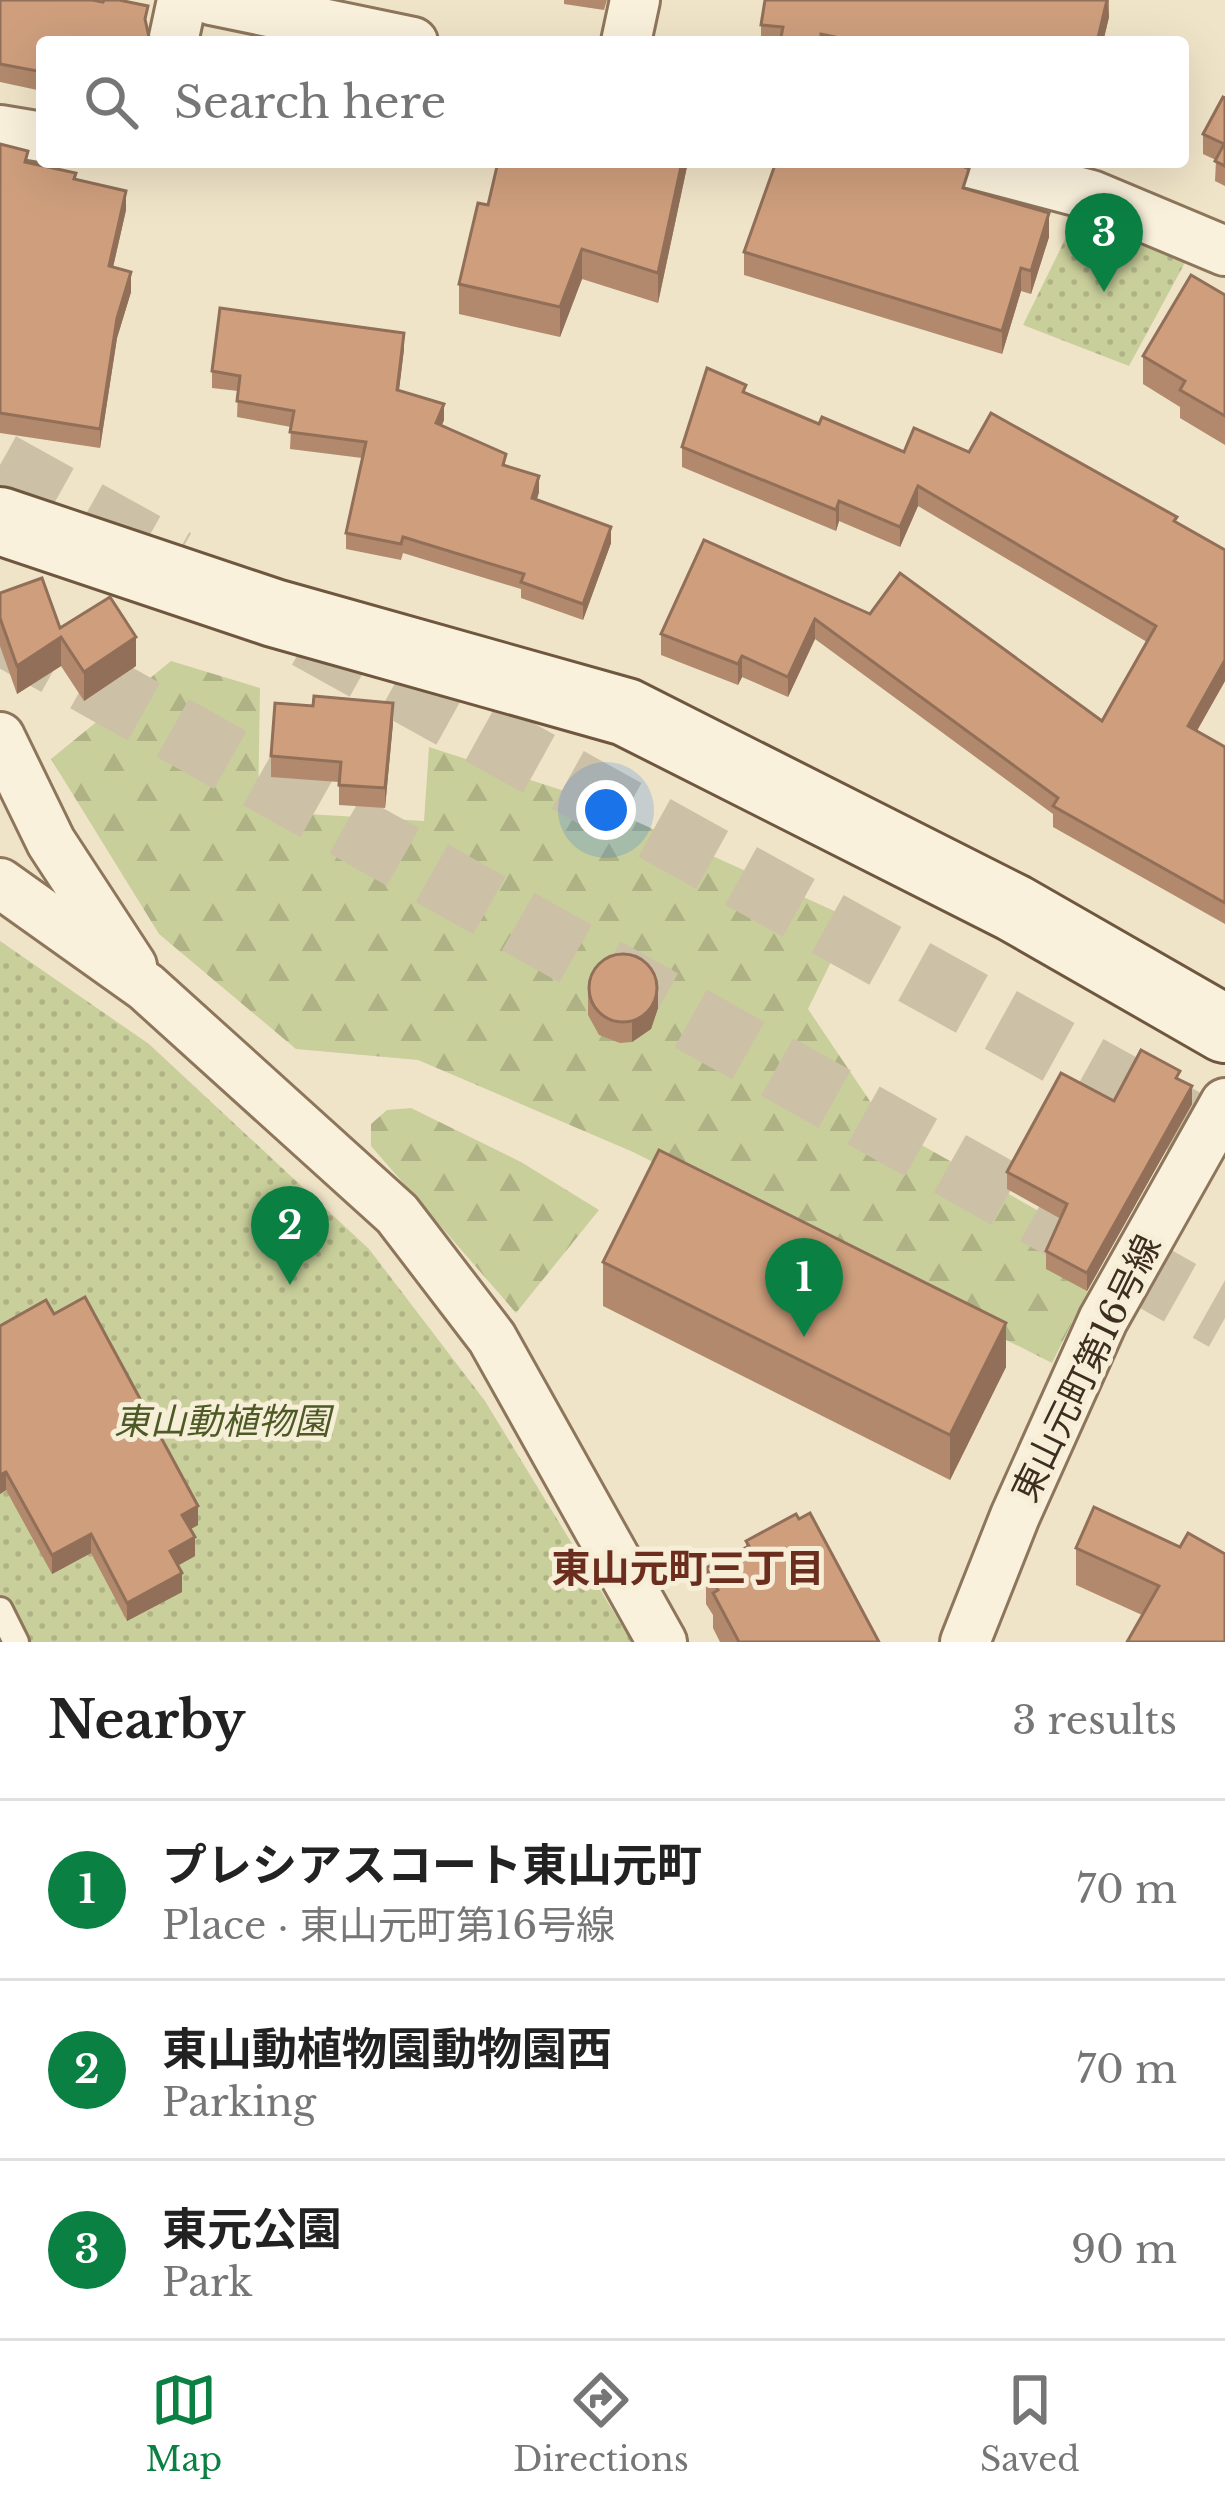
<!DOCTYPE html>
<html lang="en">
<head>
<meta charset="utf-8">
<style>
	:root { --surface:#fff; --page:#f6f6f6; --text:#222; --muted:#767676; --line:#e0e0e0; --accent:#0b8043 }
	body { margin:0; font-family:"Libre Baskerville","Noto Sans JP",serif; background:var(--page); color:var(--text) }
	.you { position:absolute; left:606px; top:810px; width:42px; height:42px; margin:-30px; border:9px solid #fff; border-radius:50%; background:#1a73e8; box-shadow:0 0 0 18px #1a73e833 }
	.badge { display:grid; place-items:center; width:78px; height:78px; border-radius:50%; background:var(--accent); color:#fff; font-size:39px; font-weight:700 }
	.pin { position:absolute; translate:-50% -99px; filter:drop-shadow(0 3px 6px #0008) }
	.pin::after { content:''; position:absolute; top:63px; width:42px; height:36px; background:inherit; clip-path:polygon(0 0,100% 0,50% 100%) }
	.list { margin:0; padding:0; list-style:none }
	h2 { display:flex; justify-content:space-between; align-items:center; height:156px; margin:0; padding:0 48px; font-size:51px }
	h2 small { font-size:39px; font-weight:400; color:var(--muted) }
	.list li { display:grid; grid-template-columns:78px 1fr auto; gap:36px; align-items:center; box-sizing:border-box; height:180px; padding:0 48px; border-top:3px solid var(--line) }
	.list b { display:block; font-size:45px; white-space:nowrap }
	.list p { margin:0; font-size:39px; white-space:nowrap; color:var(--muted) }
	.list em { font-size:39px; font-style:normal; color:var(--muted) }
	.icon { flex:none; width:66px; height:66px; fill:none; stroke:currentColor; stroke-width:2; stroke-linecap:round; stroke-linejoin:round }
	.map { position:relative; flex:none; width:1225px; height:1642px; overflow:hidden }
	.search { position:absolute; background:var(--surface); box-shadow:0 12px 48px #0002; left:36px; right:36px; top:36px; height:132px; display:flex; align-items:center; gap:30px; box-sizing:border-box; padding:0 42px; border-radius:12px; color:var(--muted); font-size:45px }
	.sheet { height:696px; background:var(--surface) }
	nav { display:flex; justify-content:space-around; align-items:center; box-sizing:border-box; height:168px; border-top:3px solid var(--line); background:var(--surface); font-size:33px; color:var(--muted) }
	nav a { display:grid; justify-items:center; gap:6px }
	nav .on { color:var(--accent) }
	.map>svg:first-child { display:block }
	.forest { fill:url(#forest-firs) }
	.park { fill:url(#park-dots) }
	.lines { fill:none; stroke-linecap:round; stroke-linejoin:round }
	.highway-tunnel { stroke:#ccc0a6; stroke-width:66; stroke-dasharray:66 33; stroke-linecap:butt }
	.lane-casing { stroke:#8d765c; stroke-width:30 }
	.street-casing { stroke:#8d765c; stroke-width:54 }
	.secondary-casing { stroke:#6f573f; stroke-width:72 }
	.lane { stroke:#faf1dc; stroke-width:24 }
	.street { stroke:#faf1dc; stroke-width:48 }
	.secondary { stroke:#faf1dc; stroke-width:66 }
	.wall { fill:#b2896c }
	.shaded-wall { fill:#916f58 }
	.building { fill:#cf9f7d; stroke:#916f58; stroke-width:3 }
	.labels { text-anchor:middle; stroke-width:10; stroke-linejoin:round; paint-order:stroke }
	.street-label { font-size:36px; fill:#3d2e20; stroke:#f7eed8 }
	.park-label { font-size:36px; font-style:italic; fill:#4d5a26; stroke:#f7eed8 }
	.neighbourhood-label { font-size:39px; font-weight:bold; fill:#6b2e1e; stroke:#f7eed8 }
</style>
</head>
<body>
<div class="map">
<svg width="1225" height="1642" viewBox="0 0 1225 1642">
	<defs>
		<pattern id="forest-firs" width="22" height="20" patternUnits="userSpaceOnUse" patternTransform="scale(3)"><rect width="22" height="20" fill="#c9cf9b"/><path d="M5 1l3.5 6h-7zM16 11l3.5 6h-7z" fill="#aeb285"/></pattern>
		<pattern id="park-dots" width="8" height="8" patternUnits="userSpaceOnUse" patternTransform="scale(3)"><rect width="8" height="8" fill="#c9cf9b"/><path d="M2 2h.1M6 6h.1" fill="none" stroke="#aeb285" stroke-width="1.8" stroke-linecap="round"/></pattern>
	</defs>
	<rect width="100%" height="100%" fill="#f0e4c8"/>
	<g class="forest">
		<path d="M 171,661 L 260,688 L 258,811 L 424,821 L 429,747 L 580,796 L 852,919 L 808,1009 L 886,1125 L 1108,1250 L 1052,1363 L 633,1152 L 418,1060 L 296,1049 L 159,934 L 51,759 Z"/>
		<path d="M 411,1108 L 521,1162 L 599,1210 L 516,1313 L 371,1146 L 371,1124 L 387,1110 Z"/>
	</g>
	<g class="park">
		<path d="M 1077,215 L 1187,259 L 1129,366 L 1023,325 Z"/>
		<path d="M 0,941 L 149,1044 L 369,1249 L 485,1401 L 632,1642 L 0,1642 Z"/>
	</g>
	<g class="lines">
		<g class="highway-tunnel">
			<path d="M 0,465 L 175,562"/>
			<path d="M 0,631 L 1225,1318"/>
			<path d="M 308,636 L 1225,1144"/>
		</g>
		<defs>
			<path id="lane" d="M 0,1610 L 16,1642"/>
			<g id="street">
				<path d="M 211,0 L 413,42"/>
				<path d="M 173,42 L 182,0"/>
				<path d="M 626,42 L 635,0"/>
				<path d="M 0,130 L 42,137"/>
				<path d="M 966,162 L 1091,195 L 1225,251"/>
				<path d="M 0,737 L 51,842 L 132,966"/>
				<path d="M 0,883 L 146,987 L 397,1214 L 492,1338 L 662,1642"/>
				<path d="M 965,1642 L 1015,1516 L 1103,1320 L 1225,1103"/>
			</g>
			<path id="secondary" d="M 0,521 L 274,613 L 626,712 L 1014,908 L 1225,1029"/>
		</defs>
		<use href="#lane" class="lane-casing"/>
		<use href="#street" class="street-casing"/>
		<use href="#secondary" class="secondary-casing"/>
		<use href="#lane" class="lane"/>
		<use href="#street" class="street"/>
		<use href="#secondary" class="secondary"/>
	</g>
	<g class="wall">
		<path d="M 0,0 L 147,28 L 42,42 L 42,91 L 0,82 Z"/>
		<path d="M 564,0 L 607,0 L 604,10 L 564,4 Z"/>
		<path d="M 1109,0 L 1109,17 L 1103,42 L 761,42 L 761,25 Z"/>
		<path d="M 1225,98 L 1225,186 L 1215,181 L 1216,160 L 1203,154 L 1203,134 Z"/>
		<path d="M 0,144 L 28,162 L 76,180 L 126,210 L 113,267 L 131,292 L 117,338 L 100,448 L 0,433 Z"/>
		<path d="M 688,162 L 658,303 L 582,279 L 560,337 L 459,314 L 459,284 L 488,205 Z"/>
		<path d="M 969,189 L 1049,237 L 1031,294 L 1021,291 L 1002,354 L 744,275 L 744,252 Z"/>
		<path d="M 1225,295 L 1225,445 L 1180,418 L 1180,407 L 1143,384 L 1143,356 Z"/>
		<path d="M 404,349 L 399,390 L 444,420 L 442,425 L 506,466 L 539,492 L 537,499 L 611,543 L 583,620 L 521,598 L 521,589 L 403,553 L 401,560 L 346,549 L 346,533 L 362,458 L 290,449 L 291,427 L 237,417 L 238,391 L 212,388 L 212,371 Z"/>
		<path d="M 746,393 L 819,424 L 904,452 L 969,452 L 1177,522 L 1225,681 L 1197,731 L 1225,747 L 1225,924 L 1053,827 L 1053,814 L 815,639 L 788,697 L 742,677 L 738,685 L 661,655 L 661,634 L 704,540 L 1102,721 L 1147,642 L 918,506 L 900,547 L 839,521 L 836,531 L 682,467 L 682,447 Z"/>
		<path d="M 0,593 L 60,628 L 136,666 L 84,701 L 61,666 L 17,694 L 0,646 Z"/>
		<path d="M 393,723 L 385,808 L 339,805 L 339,782 L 271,777 L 271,756 Z"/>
		<path d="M 588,983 L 658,1008 L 651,1029 L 632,1042 L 620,1043 L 599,1035 L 588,1015 Z"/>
		<path d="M 1180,1080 L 1192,1104 L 1087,1291 L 1046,1269 L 1046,1251 L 1061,1219 L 1007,1189 L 1007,1172 L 1114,1101 Z"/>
		<path d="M 603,1262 L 1006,1367 L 950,1480 L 603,1306 Z"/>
		<path d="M 54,1314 L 198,1525 L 190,1529 L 195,1556 L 177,1566 L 182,1592 L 127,1621 L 91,1553 L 52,1574 L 6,1490 L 0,1494 L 0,1326 Z"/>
		<path d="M 746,1541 L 879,1642 L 720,1642 L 713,1628 L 713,1615 L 706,1604 L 706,1568 L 746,1547 Z"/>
		<path d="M 1180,1547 L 1142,1615 L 1076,1585 L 1076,1548 Z"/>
	</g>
	<g class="shaded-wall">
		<path d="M 1107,0 L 1109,17 L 1103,42 L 1097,42 Z"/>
		<path d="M 682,162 L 688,162 L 658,303 L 658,273 Z"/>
		<path d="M 126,191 L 126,210 L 109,285 L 109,266 Z"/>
		<path d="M 1049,213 L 1049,237 L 1031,294 L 1031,271 Z"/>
		<path d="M 582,249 L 582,279 L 560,337 L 560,307 Z"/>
		<path d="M 1021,268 L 1021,291 L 1002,354 L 1002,331 Z"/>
		<path d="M 131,272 L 131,292 L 117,338 L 100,448 L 100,429 L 117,318 Z"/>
		<path d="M 404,333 L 404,349 L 397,406 L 397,390 Z"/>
		<path d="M 444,404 L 444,420 L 436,439 L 436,423 Z"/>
		<path d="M 539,476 L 539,492 L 532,514 L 532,498 Z"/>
		<path d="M 918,486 L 918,506 L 900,547 L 900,527 Z"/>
		<path d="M 839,501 L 839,521 L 836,531 L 836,510 Z"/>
		<path d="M 611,527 L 611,543 L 583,620 L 583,604 Z"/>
		<path d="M 815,619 L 815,639 L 788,697 L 788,677 Z"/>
		<path d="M 61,637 L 61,666 L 17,694 L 17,666 Z"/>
		<path d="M 136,637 L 136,666 L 84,701 L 84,672 Z"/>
		<path d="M 742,656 L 742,677 L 738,685 L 738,664 Z"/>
		<path d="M 1225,660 L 1225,681 L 1188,746 L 1188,726 Z"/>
		<path d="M 393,703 L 393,723 L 385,808 L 385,788 Z"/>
		<path d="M 658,988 L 658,1008 L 651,1029 L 632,1042 L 632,1022 Z"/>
		<path d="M 1192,1086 L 1192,1104 L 1087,1291 L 1087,1273 Z"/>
		<path d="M 1006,1323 L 1006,1367 L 950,1480 L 950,1435 Z"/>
		<path d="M 6,1472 L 6,1490 L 0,1494 L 0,1475 Z"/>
		<path d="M 198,1506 L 198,1525 L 182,1534 L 182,1515 Z"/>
		<path d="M 91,1534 L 91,1553 L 52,1574 L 52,1555 Z"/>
		<path d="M 195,1537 L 195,1556 L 170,1570 L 170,1551 Z"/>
		<path d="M 182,1573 L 182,1592 L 127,1621 L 127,1603 Z"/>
	</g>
	<g class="building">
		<path d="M 0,0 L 92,0 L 103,2 L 104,0 L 119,0 L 148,6 L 145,19 L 149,37 L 148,42 L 42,42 L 42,72 L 0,64 Z"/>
		<path d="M 765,0 L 1107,0 L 1097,42 L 859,42 L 821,34 L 820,42 L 780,42 L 783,27 L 761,25 Z"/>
		<path d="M 1223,97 L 1225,98 L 1225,166 L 1215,161 L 1224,144 L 1203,134 Z"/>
		<path d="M 0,144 L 28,151 L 25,162 L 76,173 L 74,179 L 126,191 L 109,266 L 131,272 L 117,318 L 100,429 L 0,413 Z"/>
		<path d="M 498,162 L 682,162 L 658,273 L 582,249 L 560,307 L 459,284 L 478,203 L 488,205 Z"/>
		<path d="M 776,162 L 953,162 L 969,169 L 963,188 L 1049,213 L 1031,271 L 1021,268 L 1002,331 L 744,252 Z"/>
		<path d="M 1191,275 L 1225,295 L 1225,416 L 1180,390 L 1185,381 L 1143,356 Z"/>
		<path d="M 220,308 L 404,333 L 397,390 L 444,404 L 436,423 L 506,454 L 503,465 L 539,476 L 532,498 L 611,527 L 583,604 L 521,582 L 524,574 L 403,537 L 401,544 L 346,533 L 366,442 L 290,432 L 294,411 L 237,401 L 240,376 L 212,371 Z"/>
		<path d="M 707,368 L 746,385 L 743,392 L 819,424 L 822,417 L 904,452 L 914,428 L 969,452 L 991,413 L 1177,517 L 1174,521 L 1225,550 L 1225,660 L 1188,726 L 1225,747 L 1225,903 L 1053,806 L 1058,798 L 815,619 L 788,677 L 742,656 L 738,664 L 661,634 L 704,540 L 870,614 L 900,573 L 1102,721 L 1156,626 L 918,486 L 900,527 L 839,501 L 836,510 L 682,447 Z"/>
		<path d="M 42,578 L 60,628 L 110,597 L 136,637 L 84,672 L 61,637 L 17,666 L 0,618 L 0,593 Z"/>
		<path d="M 314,696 L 393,703 L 385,788 L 339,785 L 341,762 L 271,756 L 275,703 L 313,706 Z"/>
		<circle cx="623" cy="988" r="34"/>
		<path d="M 1141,1050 L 1180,1071 L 1176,1078 L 1192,1086 L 1087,1273 L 1046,1251 L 1067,1204 L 1007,1172 L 1061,1073 L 1114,1101 Z"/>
		<path d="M 659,1150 L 1006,1323 L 950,1435 L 603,1262 Z"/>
		<path d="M 85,1297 L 198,1506 L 182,1515 L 195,1537 L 170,1551 L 182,1573 L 127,1603 L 91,1534 L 52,1555 L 6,1472 L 0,1475 L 0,1326 L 46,1300 L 54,1314 Z"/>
		<path d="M 1094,1507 L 1180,1547 L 1188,1533 L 1225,1554 L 1225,1642 L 1127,1642 L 1159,1586 L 1076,1548 Z"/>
		<path d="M 810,1513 L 879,1642 L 739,1642 L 713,1593 L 718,1590 L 706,1568 L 749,1546 L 746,1541 L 796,1514 L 799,1519 Z"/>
	</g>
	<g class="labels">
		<g class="street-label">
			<text transform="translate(1086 1368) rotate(-64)" y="13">東山元町第16号線</text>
		</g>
		<g class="park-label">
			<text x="222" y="1434">東山動植物園</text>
		</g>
		<g class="neighbourhood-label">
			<text x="688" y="1582">東山元町三丁目</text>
		</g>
	</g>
</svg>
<div class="you"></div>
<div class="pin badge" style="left:804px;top:1337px">1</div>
<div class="pin badge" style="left:290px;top:1285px">2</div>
<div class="pin badge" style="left:1104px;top:292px">3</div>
<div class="search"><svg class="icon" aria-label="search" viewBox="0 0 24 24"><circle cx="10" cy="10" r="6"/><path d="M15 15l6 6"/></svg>Search here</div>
</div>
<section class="sheet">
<h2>Nearby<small>3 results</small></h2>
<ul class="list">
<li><span class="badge">1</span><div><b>プレシアスコート東山元町</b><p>Place · 東山元町第16号線</p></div><em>70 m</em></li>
<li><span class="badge">2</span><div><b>東山動植物園動物園西</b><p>Parking</p></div><em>70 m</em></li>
<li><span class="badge">3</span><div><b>東元公園</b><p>Park</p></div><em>90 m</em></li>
</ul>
</section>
<nav>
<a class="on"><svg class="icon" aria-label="map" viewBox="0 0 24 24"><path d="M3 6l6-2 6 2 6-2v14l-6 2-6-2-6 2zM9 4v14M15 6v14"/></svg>Map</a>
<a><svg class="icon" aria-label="directions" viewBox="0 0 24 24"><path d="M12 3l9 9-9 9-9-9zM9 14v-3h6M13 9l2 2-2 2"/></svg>Directions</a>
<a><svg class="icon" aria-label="saved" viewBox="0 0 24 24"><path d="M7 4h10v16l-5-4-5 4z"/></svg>Saved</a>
</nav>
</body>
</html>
